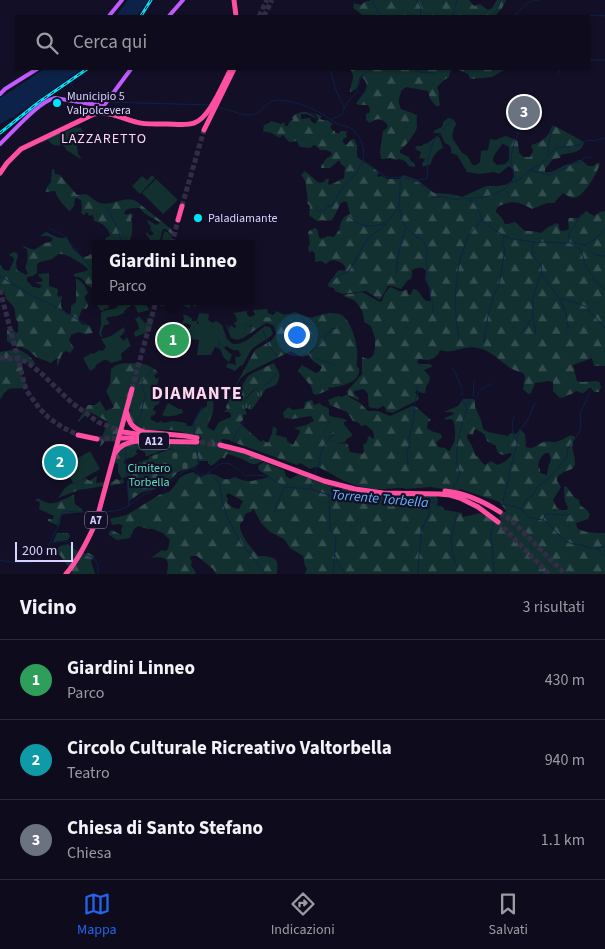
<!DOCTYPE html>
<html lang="it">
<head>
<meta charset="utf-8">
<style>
	:root { --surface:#0e0b1c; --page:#171425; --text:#f1f3f6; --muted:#9b9ba3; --line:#2e2b3b; --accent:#2563eb }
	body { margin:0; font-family:"Source Sans 3",sans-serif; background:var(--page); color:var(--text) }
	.scale { position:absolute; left:15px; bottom:12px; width:58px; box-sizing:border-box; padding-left:5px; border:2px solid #d9d4ff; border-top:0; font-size:14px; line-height:18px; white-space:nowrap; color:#d9d4ff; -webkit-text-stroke:4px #130f26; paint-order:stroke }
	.you { position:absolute; left:296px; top:334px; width:18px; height:18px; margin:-12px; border:4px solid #fff; border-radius:50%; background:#1a73e8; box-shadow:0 0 0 8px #1a73e833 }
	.badge { display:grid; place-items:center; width:32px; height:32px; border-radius:50%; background:var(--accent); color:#fff; font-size:16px; font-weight:700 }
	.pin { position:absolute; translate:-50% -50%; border:2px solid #fff; box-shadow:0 1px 5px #0006 }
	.popup { position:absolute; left:92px; top:240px; width:162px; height:65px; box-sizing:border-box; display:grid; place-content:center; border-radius:0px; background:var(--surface); filter:drop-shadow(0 1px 4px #0005); font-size:16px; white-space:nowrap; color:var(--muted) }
	.popup b { font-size:19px; color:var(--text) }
	.popup::after { content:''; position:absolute; left:50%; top:100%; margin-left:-10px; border:10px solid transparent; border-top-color:var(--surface) }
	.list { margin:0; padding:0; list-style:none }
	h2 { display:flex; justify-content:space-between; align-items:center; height:65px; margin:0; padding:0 20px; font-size:21px }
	h2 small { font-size:16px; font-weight:400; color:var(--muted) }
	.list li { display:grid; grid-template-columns:32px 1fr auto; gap:15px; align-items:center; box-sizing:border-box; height:80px; padding:0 20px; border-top:1px solid var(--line) }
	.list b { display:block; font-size:19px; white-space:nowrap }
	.list p { margin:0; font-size:16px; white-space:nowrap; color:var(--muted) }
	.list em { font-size:16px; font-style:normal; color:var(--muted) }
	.icon { flex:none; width:28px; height:28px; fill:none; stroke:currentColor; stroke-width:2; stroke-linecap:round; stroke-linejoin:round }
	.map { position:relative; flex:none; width:605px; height:574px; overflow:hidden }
	.search { position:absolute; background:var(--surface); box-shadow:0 1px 4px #0004; left:15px; right:15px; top:15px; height:55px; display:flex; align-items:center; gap:12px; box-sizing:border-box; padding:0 18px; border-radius:0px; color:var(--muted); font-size:19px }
	.sheet { height:305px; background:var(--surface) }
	nav { display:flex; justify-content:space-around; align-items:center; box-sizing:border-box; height:70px; border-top:1px solid var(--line); background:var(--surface); font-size:14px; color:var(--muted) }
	nav a { display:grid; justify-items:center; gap:2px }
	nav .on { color:var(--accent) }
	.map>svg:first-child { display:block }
	.grass { fill:#12302f }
	.forest { fill:url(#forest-firs); fill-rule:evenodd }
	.cemetery { fill:url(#cemetery-stones) }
	.park { fill:url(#park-tufts) }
	.water { fill:#0c2248 }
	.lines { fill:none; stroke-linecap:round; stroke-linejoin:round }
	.stream { stroke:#0c2248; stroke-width:1 }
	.highway-tunnel { stroke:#312d47; stroke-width:5; stroke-dasharray:5 2.5; stroke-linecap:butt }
	.major { stroke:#c25bff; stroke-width:4 }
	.highway { stroke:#ff4fa3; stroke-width:5 }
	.rail-casing { stroke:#00e5ff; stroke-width:3 }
	.rail { stroke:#130f26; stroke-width:1; stroke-dasharray:4; stroke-linecap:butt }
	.poi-dot { fill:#00e5ff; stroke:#130f26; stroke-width:2 }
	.labels { text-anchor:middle; stroke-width:4.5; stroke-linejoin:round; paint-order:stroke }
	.shield { fill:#130f26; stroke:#9e99be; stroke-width:1 }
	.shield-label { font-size:11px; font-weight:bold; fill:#d9d4ff }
	.poi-label { font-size:12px; fill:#d9d4ff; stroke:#130f26; text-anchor:start }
	.park-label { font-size:12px; fill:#5fe0c0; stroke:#130f26 }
	.neighbourhood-label { font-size:14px; letter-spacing:1px; fill:#ffd6f0; stroke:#130f26 }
	.water-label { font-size:14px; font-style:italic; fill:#62b6ff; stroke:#130f26 }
	.district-label { font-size:18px; font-weight:bold; letter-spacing:1px; fill:#ffd6f0; stroke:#130f26 }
</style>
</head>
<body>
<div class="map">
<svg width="605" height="574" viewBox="0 0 605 574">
	<defs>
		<pattern id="forest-firs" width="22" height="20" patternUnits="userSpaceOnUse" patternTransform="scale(1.25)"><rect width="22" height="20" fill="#12302f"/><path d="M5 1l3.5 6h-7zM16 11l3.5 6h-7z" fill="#344d4e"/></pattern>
		<pattern id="cemetery-stones" width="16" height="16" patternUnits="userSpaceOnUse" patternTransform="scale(1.25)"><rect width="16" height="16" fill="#12302f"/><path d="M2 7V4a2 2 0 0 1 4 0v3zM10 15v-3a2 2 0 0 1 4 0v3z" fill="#344d4e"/></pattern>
		<pattern id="park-tufts" width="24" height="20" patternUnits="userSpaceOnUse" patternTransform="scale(1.25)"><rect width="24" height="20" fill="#12302f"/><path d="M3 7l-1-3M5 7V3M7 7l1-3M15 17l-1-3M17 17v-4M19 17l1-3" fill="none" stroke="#344d4e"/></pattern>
	</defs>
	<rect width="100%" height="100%" fill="#130f26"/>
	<g class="grass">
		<path d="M 448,118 C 452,118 455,120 456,124 C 448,141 455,139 462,153 C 470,156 468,159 473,165 L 476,165 L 480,162 L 481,151 L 488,150 L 490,139 L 496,140 L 500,138 L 503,144 L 502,144 C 499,151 494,151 493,161 L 497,165 L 505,164 L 509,160 L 514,170 L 509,166 L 499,174 L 494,172 L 479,174 L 467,172 L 457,155 L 451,153 L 451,148 L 449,145 L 445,143 L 440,133 L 433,133 L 435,130 C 440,128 443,128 443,122 Z"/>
		<path d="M 76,127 L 81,128 L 84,133 L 79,137 L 76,145 L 77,146 L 78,154 L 82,159 C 76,157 72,153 66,150 L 65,147 L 62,145 C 56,147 51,144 48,140 L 41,143 L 40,141 L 61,131 L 64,132 Z"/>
		<path d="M 437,136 L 440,138 L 443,148 C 438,150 431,158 431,164 L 423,167 L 422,164 L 425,159 L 419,158 L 421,152 L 417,150 L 415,147 L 416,146 L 422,146 L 424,144 L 428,143 Z"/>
		<path d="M 152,175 L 155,178 L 140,194 L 132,186 L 142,176 L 147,180 Z"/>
		<path d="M 156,179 L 178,200 L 163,214 L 142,193 Z"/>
		<path d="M 150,229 L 156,231 L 162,232 L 159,244 L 153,244 L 146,234 L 147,232 L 150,236 L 154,234 Z"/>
		<path d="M 165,231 L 169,233 L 176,244 L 161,244 L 164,232 Z"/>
		<path d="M 209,301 L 206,303 L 206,304 L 198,305 L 194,307 L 193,304 L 191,304 L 190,308 L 179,304 L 165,307 L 149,302 L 146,305 L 149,309 L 149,310 L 138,313 L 134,304 L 133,304 L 124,311 L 124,313 L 117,316 L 108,317 L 106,319 L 110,323 L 107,325 L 104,325 L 101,334 L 103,336 L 101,337 L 99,333 L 101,325 L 101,313 L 103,311 L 117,308 L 117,306 L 119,305 L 119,302 Z"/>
		<path d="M 267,309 L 268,313 L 273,315 L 277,311 C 284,316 287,315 295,312 L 295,314 L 302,318 L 305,323 L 315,326 L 316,332 L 315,334 C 306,332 299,329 295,321 L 286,319 L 285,317 L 280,324 L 274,324 C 270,318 262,313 256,320 C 254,322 252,325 250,327 L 247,321 L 241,322 L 244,325 L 246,324 L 247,327 L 244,332 L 245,333 L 237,340 L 231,338 L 225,323 L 228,327 L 229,330 L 230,325 L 235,328 L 236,325 L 233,324 L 237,321 L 236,316 L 233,313 L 247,311 L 247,314 L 250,317 L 255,315 L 253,310 Z"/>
		<path d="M 199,313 L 209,314 L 208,320 L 213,323 L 216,321 L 222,325 L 227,339 L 233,344 C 246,345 256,332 265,326 L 270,327 L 273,333 L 271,336 L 256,346 L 251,350 L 243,365 L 240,366 L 235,371 L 226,367 L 228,363 L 236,365 L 235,357 L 239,357 L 241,355 L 238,350 L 233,350 L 226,346 L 224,348 L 232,355 L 229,362 L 224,358 L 220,349 L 215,347 L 211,355 L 197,355 L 199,340 L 190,339 L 185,331 L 186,328 L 190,328 L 191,325 L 185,323 L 183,324 L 182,323 L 184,319 L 183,314 L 188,316 L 192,319 L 192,321 L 197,321 L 197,324 L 198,324 L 199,322 L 197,321 Z"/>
		<path d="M 140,316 L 140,318 L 145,323 L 147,322 L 147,318 L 153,318 L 151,331 L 135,337 L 134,332 L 139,329 L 138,324 L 135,319 Z"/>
		<path d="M 124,327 L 125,331 L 120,337 L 124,341 L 127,337 L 131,346 L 129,347 L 121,354 L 122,360 L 111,363 L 107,360 L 104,360 L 96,365 L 95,368 L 90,371 L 83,358 L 92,353 L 93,354 L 100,350 L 102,351 L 104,350 L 104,349 L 106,347 L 101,339 L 111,336 Z"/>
		<path d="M 328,415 C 335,418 341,417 346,420 L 347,421 L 344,422 L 344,424 L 352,434 L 352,436 L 347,439 L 345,442 L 338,444 L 334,441 L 328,440 L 328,438 L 334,435 L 335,433 L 325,432 L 326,428 L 330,422 Z"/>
		<path d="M 148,443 L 197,443 L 196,445 L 184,445 L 187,448 L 194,449 L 184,454 L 169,448 L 148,456 L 148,451 L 144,448 L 143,446 L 133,446 L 129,444 Z"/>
		<path d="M 90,451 L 100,469 L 74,484 L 63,467 Z"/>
	</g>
	<g class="forest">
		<path d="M 371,0 L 469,0 L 474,6 L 480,4 L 488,10 L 492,8 L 497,0 L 506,0 L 502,8 L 495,16 L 363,16 L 360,13 L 353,8 L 354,3 L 361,5 L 366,1 L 369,1 Z"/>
		<path d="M 350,69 L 451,69 L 449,77 L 444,80 L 437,87 C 440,93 438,98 440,104 L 439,106 L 436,106 L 430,99 L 428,91 L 406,87 L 401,91 C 401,95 399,96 399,99 C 398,102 400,106 401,109 L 417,115 C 416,119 417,124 417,127 C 416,133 405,147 400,150 L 400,153 L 409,157 L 410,160 L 415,164 L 415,167 L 409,166 L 405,161 L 399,159 L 396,160 L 390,158 L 384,159 L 381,159 L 380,152 L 383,131 L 386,129 L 388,126 C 384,118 376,117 370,123 L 366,120 L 366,114 L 369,113 L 370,110 L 368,105 L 359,105 L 356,104 C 361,94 374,88 361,76 L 360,77 C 357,84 359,90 350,92 C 350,84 357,77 350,69 Z"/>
		<path d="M 457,69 L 506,69 L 492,77 L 472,79 L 470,79 L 468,74 Z"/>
		<path d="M 306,111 C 312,112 316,114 321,116 L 320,119 L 326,121 L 327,120 L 333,124 L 330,126 L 332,130 L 335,131 L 335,133 L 339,134 L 341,131 L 347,131 L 346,134 L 347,137 L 343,139 L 343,142 L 346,145 L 351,140 L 354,139 L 357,145 L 357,157 L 376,170 L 379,173 L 377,175 L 379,177 L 382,176 L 387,179 L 399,179 L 403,175 L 417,180 L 434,193 L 450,194 L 462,197 L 486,186 L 498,186 L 505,185 L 511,182 L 514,176 L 514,170 L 509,160 L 509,147 L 503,144 L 500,138 L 506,136 L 518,141 L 519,153 L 524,157 L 530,157 L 533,151 L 531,145 C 541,143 550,136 552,126 L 555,126 L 584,142 C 582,154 570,152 561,155 L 560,158 L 553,159 L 545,169 L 545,172 C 556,174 562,163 572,164 C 581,158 580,159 588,166 L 593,166 L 597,163 L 600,163 C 598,172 584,197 574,198 C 571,198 566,195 563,193 L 554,203 L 547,203 L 532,209 C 522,204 515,200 504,204 C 499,206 497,206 496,212 L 502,218 L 505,224 L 508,224 L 515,222 L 525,231 L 532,231 L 541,233 L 548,227 L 557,223 L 559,225 L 559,228 L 561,231 L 567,230 L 569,228 L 568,221 L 569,218 L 579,218 L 586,211 L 594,216 L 600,212 L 605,211 L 605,366 L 594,366 L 592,358 L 573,365 L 577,381 L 582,382 L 597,381 L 600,383 L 601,387 L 599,392 L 594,392 L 591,388 L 589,388 C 580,397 584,392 576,391 L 572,394 C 567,394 565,398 560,398 L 553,391 L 553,382 L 549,381 L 535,383 L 531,393 L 528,394 L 523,389 L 525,377 L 523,373 C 503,368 499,355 482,349 C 469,345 464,349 452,351 C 448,352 444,351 440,350 C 436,360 429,361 419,359 L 417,362 L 419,364 L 430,364 L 432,366 L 429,368 L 424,370 L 430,377 L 429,382 L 426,387 L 425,393 L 422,393 L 417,390 L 415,392 L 419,398 L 418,400 L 392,413 L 386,411 L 385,407 L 383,406 L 378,409 L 369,407 L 368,400 L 368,394 L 364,389 L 354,391 L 354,394 L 359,398 L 358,400 L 348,395 L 347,391 L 362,374 L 362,357 L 368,359 L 373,356 L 375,348 L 375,338 L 371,326 L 364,322 C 365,315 360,306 355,301 C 351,298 348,299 343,295 L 362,292 L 380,302 L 382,301 L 385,293 L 390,287 C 398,289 399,294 407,289 L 408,294 L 409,295 L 411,294 L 413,289 L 415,289 C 421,292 421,298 427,301 L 431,301 L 429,288 L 425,279 L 426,271 C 421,265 418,268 412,270 L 412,275 L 411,279 L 408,280 L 401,289 L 392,286 L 388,286 L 380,300 L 366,291 L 343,294 L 335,291 L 334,288 L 329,287 L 328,284 L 338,271 L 340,270 L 345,271 L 345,266 C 340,261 332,257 326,264 L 321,261 L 315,262 L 315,254 L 313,251 L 309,252 L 308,248 L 310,243 L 308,233 L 309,231 L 315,228 L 317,229 L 319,237 L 321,239 L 328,236 L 334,237 L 339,230 L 341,222 L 344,217 L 350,214 L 347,202 L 344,201 L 340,204 L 337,211 L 332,220 C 327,222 323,219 317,221 L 309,215 L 310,206 L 307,203 C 309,196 305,189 306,182 L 301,175 L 305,171 L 319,183 L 324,182 L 326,179 L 329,179 L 328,184 L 330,185 L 344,178 L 345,167 L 341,164 L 339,160 L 330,168 L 321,168 L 321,166 L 326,159 L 332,155 L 331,152 L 326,150 L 320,150 L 315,145 L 312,146 L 311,148 L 300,147 L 297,141 L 289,142 L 283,135 L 282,135 L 280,138 L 271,133 L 263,131 L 264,125 L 269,123 L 271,121 L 281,124 L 284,122 L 285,126 L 288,126 L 289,122 L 293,120 L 292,117 C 300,110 310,110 317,119 L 307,114 L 301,114 L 301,119 L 310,118 L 311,121 L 315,124 L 318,119 C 317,114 311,112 306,111 Z"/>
		<path d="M 52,169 L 54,169 L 55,174 L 60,175 L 77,195 L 86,194 C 91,197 95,201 100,203 C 113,207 123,195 136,201 L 171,229 L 175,236 L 174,237 L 166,229 L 163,229 L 162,232 L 156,231 L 150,229 L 151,227 L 147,221 L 148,220 L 156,225 L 159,224 L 159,222 L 144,213 L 140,208 C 135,208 130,208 126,210 L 124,213 L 126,215 L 131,213 L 133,215 L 131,219 C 133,225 133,235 130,239 L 130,244 L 108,244 L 105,239 L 107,237 L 110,236 C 110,229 101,222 94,221 L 93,215 L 89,216 L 87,212 L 84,215 L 81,213 L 82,207 L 81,200 L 76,198 L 75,199 L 74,206 L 70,211 L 69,211 L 58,198 L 55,191 L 45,192 L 47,187 L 51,182 Z"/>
		<path d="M 47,232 C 54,236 60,240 67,237 C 69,245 76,253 83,257 L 88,256 L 92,253 L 95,254 C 93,258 93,268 95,272 L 95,296 L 94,289 L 87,285 C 84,281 81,276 75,277 L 74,274 L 86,271 L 88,269 C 83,264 66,253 60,254 C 55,255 54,259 49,260 C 45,261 42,261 38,263 L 37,266 L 37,273 L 33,276 L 27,277 L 27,281 L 33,287 L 40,288 L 42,286 L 36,282 L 41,282 L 43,280 L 38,275 L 39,274 L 49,273 L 49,286 L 58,289 L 58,292 L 57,295 L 59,297 L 62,296 C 62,299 61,300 61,302 C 60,308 64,313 69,315 L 71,313 L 71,306 L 76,302 L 76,278 L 84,284 L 88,293 C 81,298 87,300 88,306 L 86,309 L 82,309 L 78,320 L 82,324 L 90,326 L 93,333 L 84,334 L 79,332 L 71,335 L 69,340 L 74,348 L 70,353 L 66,351 C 60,354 61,359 58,365 L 57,365 L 57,358 L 51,363 L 36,357 L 28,350 L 21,347 L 17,347 L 7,341 L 7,330 L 10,331 L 13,329 L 16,333 L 18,332 L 18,322 C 13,316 17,312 13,306 C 8,300 6,301 4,292 L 0,291 L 0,264 L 4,270 L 9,271 L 14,260 L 13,257 L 10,256 L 9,255 L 13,252 L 17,253 L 18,256 L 16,262 L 17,270 L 26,275 L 28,273 L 25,267 C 28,263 28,255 27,249 L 24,248 L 23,246 L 34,250 L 45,243 L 51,242 L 53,239 C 49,235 45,236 40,236 L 44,233 Z"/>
		<path d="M 95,297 L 96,301 L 113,301 L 109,303 L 108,309 L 105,308 L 104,310 L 101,311 L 94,300 Z"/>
		<path d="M 295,312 C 299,313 302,316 306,317 C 312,319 322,314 328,313 C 333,313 340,313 343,316 C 352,323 359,348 357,359 C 357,362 356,364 357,367 L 359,368 C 361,383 342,385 331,388 L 330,387 L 328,388 L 329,390 L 316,395 L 313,393 L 311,386 L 298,371 L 302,365 L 316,373 L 320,371 L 322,367 L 313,361 L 309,355 L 302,357 L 291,351 L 247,373 L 241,378 L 234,388 L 255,350 L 272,340 L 276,334 L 274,326 L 270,324 L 266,323 L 243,338 L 237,340 L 240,335 L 245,333 L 244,332 L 241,332 L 240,331 L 245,330 L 247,327 L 246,324 L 244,325 L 242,324 L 239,324 L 240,322 L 248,320 L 250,323 L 249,327 L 250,327 L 252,326 L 252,321 L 256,320 L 258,316 L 273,318 L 275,320 L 273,322 L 274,323 L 281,323 L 284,316 L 286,319 L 288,319 L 291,317 L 292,321 L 296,321 L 298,326 L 300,328 L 315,334 L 316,332 L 315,329 L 315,326 L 306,323 L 302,318 L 296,315 Z"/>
		<path d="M 18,349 C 24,352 33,357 35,364 L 31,365 L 26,361 L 23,361 L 22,364 L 23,371 L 22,377 L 28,386 L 26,388 C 10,389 8,385 0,400 L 0,352 Z"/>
		<path d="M 124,363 C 129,364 131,363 136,363 C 144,363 155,367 158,373 L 154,375 L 156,379 L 159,378 C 157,387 153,394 160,401 L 158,405 L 155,405 L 153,410 L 156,412 L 154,416 L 152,415 L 150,419 L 157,423 L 162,421 L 162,423 L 173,421 L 186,423 L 187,426 L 192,426 L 201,410 L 207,406 L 207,400 L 205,396 L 207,391 L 214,390 L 213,412 L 207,427 L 214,431 L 219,422 L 231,417 L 231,414 L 229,412 L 224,412 L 227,409 L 226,407 L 233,392 L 239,391 L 248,376 L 253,373 L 274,363 C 279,373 282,374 276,385 L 266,389 L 266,385 L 264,384 C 252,390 244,397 242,410 L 245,409 L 247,414 L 243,415 L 243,420 L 240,423 L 244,427 L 261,442 L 263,440 L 268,443 L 272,433 L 273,426 L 277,429 L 276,435 L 287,438 L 287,441 L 293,445 L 300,432 L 299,430 L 294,428 L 306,425 L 314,421 L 311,416 L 292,419 L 284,418 L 283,413 L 288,407 L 293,410 L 304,408 L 305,402 L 312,400 L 314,405 L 320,403 L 321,405 L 328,408 L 329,410 L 329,419 L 330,421 L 326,428 L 325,432 L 333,432 L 335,434 L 328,438 L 328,440 L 334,441 L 338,444 L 346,443 L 348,445 L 350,452 L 362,454 L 364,452 L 363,445 L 367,442 L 368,437 L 370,436 L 373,439 L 374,437 L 373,431 L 366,425 L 361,426 L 359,423 L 353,421 L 347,412 L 330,405 L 328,400 L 338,396 L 342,397 L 346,395 L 360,403 L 368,411 L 378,411 L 390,416 L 412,406 L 415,406 L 431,420 L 428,422 L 427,428 C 431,432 436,432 441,434 L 442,438 L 436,442 L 438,447 L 445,448 L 449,451 L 450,450 C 451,447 453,445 454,442 C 456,436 455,425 453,420 L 450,419 L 445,420 L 445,418 L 454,414 L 452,412 L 444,412 L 458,406 L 463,399 L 473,399 L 475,400 L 475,407 L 481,420 L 483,429 L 488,432 L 508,436 L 509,434 L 512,433 L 516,434 L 520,429 L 525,434 L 526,447 C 534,450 537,444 544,442 C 549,440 551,443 556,442 C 561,441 566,437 571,435 L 575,437 L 572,446 L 575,460 L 575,465 L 572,469 L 564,472 L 557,477 L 557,481 L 561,487 L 553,500 L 557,508 L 561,510 L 567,510 L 568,508 L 565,501 L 564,487 L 566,486 L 574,497 L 579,500 L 580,505 L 588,511 L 590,515 L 588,519 L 576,523 L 577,528 C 585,533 596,533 605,533 L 605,574 L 305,574 L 307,568 L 305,566 L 303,556 L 290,548 L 284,539 L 270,532 L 261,523 L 253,508 L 252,511 L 245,514 L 243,521 L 240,524 C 239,535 251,547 258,556 C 263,556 275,556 277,562 C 278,564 277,571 277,574 L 216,574 L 213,569 L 197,556 L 191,556 L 190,559 L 192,562 L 191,565 L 196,573 L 195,574 L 167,574 C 167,571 168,568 168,565 C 168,556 157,557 151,558 L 162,550 L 165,551 L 168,549 L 170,540 L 163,533 L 153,529 L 148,529 L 138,526 L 134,529 L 130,538 L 117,540 L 109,535 L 109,532 L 112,530 L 121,535 L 122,533 L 121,530 L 123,525 L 119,524 L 112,525 L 110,519 C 115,517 122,517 128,514 C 139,508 148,501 159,495 C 163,493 166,494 170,491 C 181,481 174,477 193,472 L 201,477 C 204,476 206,474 210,474 C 219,473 222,484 235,477 C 247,484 257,480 269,477 L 269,476 L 260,471 L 258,468 L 259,465 L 264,462 L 284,470 L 286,476 L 290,479 L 299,474 C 312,479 326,485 340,488 C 371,496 404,495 436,496 L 438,499 L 437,506 L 441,506 L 445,510 L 462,513 L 463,517 L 480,513 L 486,516 L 497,524 L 501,520 L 499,517 L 506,511 L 500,502 L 460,489 L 454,491 L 431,487 L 405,489 L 404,488 C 397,487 391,489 385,489 C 374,490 360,487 349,483 C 340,480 326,469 317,467 C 314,467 313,468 310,469 L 300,463 L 297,465 L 230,441 L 230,440 L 222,439 L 221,447 L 238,450 L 263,461 C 251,467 251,463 240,458 C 236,457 232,455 228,454 L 226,455 L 225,458 L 221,458 L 214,464 L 209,466 L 210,464 L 208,464 L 208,461 L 198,461 L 196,450 L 187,448 L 183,446 L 196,445 L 197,443 L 201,444 L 201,437 C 191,435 181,431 171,430 C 162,430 151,431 143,429 C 124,424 130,402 133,389 L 116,442 L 105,441 L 100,447 L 102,437 L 108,422 L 90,412 L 78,422 L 78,421 L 88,405 L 95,405 L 100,401 L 106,411 L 114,407 L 106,391 L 110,384 L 111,369 L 116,365 ZM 476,429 L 484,434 L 487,441 L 496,446 L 498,453 L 503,455 L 510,453 L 512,454 C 508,460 504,463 497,465 L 491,461 L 485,465 C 481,463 481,458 475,455 L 472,446 L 467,438 L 467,435 L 468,434 L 473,435 L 474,430 ZM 546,453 L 549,453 L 551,459 L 548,468 L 547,475 L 540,473 L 540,469 L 538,466 C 539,460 541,455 546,453 ZM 228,493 L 243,501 L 239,509 L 234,508 L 227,503 L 228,499 L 226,496 Z"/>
		<path d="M 130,445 L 133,446 L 143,446 L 144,448 L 148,451 L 148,456 L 146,456 L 145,452 L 137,449 L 136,452 L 138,455 L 136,454 L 133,457 L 125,459 L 124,463 L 128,466 L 126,470 L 127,477 L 123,478 L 124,483 L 110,486 L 110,483 L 114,481 L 116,479 L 119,480 L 122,479 L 118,472 L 118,464 L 115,463 C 118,451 118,449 130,445 Z"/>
		<path d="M 96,476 L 97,477 L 96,483 L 106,482 L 104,486 L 79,490 L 58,498 L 65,488 L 72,483 L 74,484 L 85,478 L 90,481 Z"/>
		<path d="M 74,495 L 75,504 L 82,509 L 83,512 L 63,514 L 61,516 L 59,526 L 48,521 L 48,519 L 53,519 L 54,516 L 39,509 L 40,503 L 38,501 L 35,501 L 38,498 C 53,509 59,500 74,495 Z"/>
		<path d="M 68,544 L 80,553 L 89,553 L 95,556 L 91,561 L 95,574 L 71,574 L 72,572 L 56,550 L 60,546 Z"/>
	</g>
	<path class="cemetery" d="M 170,449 L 184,453 L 194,449 L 196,450 L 198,464 L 194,467 L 178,472 L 163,488 L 161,486 L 153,490 L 142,492 L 129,501 L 126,473 L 134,464 L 149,459 L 149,457 Z"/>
	<g class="park">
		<path d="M 178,333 L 185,334 C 190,338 190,342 186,347 L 174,345 L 170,342 L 164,341 L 157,341 L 157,338 L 165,338 L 177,339 L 179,337 Z"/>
		<path d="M 264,384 L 266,385 L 266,389 L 253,408 L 251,410 L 247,408 L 242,410 L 242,406 C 247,396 254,389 264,384 Z"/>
		<path d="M 168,403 L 179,409 L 182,409 L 183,413 C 177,415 168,418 162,415 Z"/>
		<path d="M 57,533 L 68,533 L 70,536 L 68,540 L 53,542 Z"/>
	</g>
	<g class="water">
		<path d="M 128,0 L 148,0 L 137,16 L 116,16 Z"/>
		<path d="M 44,69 L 82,69 L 15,116 L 0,124 L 0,98 Z"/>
	</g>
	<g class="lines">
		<g class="stream">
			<path d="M 372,0 L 380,16"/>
			<path d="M 416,0 C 422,7 421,8 420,16"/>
			<path d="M 453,16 L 457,0"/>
			<path d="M 492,16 L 497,10 L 501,0"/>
			<path d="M 513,16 C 524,8 524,1 539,0"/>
			<path d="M 579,16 L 587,16"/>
			<path d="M 589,16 L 599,15 L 605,16"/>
			<path d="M 589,60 L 605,60"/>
			<path d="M 330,69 L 336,90 L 344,108"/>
			<path d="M 413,69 C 421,75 429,71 437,74"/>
			<path d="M 559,73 L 559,69"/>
			<path d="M 483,74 L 483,69"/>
			<path d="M 66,80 C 80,94 84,100 104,102"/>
			<path d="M 108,102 L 209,105"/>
			<path d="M 218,107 C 228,109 242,116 252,115 C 263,113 266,100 278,100 C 290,100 311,107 322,114 C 327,117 332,121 338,124 C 344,127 351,126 355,132 C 363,140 364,150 363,160 L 386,177 L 389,178 L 403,177 L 418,182 L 423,186 L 426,191 L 433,197 L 444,197 L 457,200 L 463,198 L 469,199 L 476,205 L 483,221 L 496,231 L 508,238 L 535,242 L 576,243 L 585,245 L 595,255 L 605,256"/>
			<path d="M 506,112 C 508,120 513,126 518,134"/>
			<path d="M 332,119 L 342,115 L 346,104 L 357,92 L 361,76 L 366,73 L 369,69"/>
			<path d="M 548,156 L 549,142 L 553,127"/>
			<path d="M 529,170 L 550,175 L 557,172 L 573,163 L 580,162 L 584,158 L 591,157"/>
			<path d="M 400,178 C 401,193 396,212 405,226 C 407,231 413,232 416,237 L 422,239 C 432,251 423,260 428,273 L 426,275 L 428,284 L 431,290 L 430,297 L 432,299 L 433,310"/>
			<path d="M 516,180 C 507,162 511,140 525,126"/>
			<path d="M 417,181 L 417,180 L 425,179 L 427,178 L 428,160 L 433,142 L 452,119"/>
			<path d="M 469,199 L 489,196 L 503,190 L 511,183 L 520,179 L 530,170 L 541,164 L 556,148 L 572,146 L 578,145 L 588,140 L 594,141 L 605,138"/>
			<path d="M 106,206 C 112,221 120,226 121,244"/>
			<path d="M 317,211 L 323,211 L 327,207 L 332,205 L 343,187 L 357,172 L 360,165 L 362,164 L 363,161"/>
			<path d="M 349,216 C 352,219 356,223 360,224 C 367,227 378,226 385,223"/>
			<path d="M 49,228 L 65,236 L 79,254 L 90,266 L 96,276"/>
			<path d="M 533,242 L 532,253 L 532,255 L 541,265 L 542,275 L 561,301 L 566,314 L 568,328"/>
			<path d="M 569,242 L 569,233 L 575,225 L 581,214"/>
			<path d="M 571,244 L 581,250 L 586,266 L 596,282 L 605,290"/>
			<path d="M 585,245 L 596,238 L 605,229"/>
			<path d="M 397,274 C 395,260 402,243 405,229"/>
			<path d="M 0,276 L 27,293 L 60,309 L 91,327"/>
			<path d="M 330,285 L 336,277 L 349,271 L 368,238 L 384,226 L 392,216 L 399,204"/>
			<path d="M 560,298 L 585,306 L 605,328"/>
			<path d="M 533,318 L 536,334"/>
			<path d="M 292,322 L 292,349"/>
			<path d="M 263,330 L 268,345 L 277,356"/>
			<path d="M 519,335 C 525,331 528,322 533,317 L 533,298 L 541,273"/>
			<path d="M 459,339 C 453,307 454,272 466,242 C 469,233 477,226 482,219"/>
			<path d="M 484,342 L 488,316 L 494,295 L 499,284 L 500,280 L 505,249 L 502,243 L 504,236"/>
			<path d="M 173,348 L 178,342"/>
			<path d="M 219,348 L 219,340"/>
			<path d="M 307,355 L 321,343 L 331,329 L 337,328"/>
			<path d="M 308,358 L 315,358 L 334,365"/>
			<path d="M 452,368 L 455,372 L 462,389"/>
			<path d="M 264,387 L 279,371"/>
			<path d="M 480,390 L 483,388 L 491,384"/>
			<path d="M 462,395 L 462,392"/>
			<path d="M 473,396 L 474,381"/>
			<path d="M 477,397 L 479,392"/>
			<path d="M 414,404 L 418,392 L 416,386"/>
			<path d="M 466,405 L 472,398"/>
			<path d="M 514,417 C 511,426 512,434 517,442"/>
			<path d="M 135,424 C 143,417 141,405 146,396 L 142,386 L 142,381 L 153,369"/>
			<path d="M 195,435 L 193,424 L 201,408"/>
			<path d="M 233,441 L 235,435 L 244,422"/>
			<path d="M 125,448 L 129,505"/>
			<path d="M 408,464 L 407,454 L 410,442 L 409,438 L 413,423 L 415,406"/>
			<path d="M 195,469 L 199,463 L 196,445"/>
			<path d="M 209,472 L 219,483 L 222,500 L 227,517 L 241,543 L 266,574"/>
			<path d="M 314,476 L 320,461 L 320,454 L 327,441 L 331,436"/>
			<path d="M 310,488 L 313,480"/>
			<path d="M 453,488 L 460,475 C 460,471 458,468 457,464 C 455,445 461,426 467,409 L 462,399"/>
			<path d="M 164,490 C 173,479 178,473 192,468 C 195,470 198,474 202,475 C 209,476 218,459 230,464 C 236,466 241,473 246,476 L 257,475 L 267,476 L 284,487 L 310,489 L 329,495 L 358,497 L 387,496 L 418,500 L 425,503 L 436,502"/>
			<path d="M 329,495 L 330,530 L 336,537 L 333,574"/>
			<path d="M 501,504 C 514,506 521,507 530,518 L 543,520 L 548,523 L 559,535 L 565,541 L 572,544 L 579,544 L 589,548 L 598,549 L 605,545"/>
			<path d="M 502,504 L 509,479 L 510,470 L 517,445 L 518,434 L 528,419 L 535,403"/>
			<path d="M 521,508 L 525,501 L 533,495 L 538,486 L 548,479 L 567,457 L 568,449 L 580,431 L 581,421 L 580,414 L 591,390"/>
			<path d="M 100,512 C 109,512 120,511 128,506 C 136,501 142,494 151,492"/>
			<path d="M 274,512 L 284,488"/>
			<path d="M 543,520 L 546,514 C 555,513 563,517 571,514"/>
			<path d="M 494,523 L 491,533 L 494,574"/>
			<path d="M 50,543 C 66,541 68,539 80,551"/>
			<path d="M 598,549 L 605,556"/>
			<path d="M 83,553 L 95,559 L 98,566 L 98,574"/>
			<path d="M 335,555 L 339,564 L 345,574"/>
			<path d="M 0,560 C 10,562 31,566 39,559 C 44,556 54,535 57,528 C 59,522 58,516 64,511 L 96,513"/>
			<path d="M 457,567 L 453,556 L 451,540 L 457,513"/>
			<path d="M 418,574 L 419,555 L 421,542 L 421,531 L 430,512 L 429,502 L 430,500 L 434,497"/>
		</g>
		<g class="highway-tunnel">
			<path d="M 259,16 L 267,0"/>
			<path d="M 264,16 L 272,0"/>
			<path d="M 182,206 L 204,130"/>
			<path d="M 172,244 L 178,220"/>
			<path d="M 0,290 L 26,390 L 40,409 L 49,418 L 62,427 L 78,435"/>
			<path d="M 0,358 L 19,359 L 27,362 L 42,374 L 72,403 L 98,422 L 123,432"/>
			<path d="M 132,389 L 156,301"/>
			<path d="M 97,439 L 121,438"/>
			<path d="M 200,442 L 220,445"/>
			<path d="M 500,512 L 513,522 L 565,574"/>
			<path d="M 498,522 L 549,574"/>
		</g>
		<g class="major">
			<path d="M 109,16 L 122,0"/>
			<path d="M 169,16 L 183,0"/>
			<path d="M 0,94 L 5,89 L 37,69"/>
			<path d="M 0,144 C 13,132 39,101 55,98 L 97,105 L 105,104 L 131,69"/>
		</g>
		<g class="highway">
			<path d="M 234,0 L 236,16"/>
			<path d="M 204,130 L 234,69"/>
			<path d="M 0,173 L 7,163 L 21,149 L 94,114 C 109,111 121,118 136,122 C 145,125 156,124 167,124 C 175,124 186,126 194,123 C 210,118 223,83 231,69"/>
			<path d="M 178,220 L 182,206"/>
			<path d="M 127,413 C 129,424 134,429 144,432 L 186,436 L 197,438"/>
			<path d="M 123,432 L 143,435"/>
			<path d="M 78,435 L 97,439"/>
			<path d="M 121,438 L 141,438"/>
			<path d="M 220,445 L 244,451 L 324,481 L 355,489 L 383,493 L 439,494 L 450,495 L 460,498 L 478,507 L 498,522"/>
			<path d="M 116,452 C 121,444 129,442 137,441 L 197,442"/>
			<path d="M 445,491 C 465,493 483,501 500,512"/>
			<path d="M 66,574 C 79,559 88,540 96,522 L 132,389"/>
		</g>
		<defs>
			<g id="rail">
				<path d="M 141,16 L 151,0"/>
				<path d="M 0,133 L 39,102 L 87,69"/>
			</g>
		</defs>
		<use href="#rail" class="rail-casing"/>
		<use href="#rail" class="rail"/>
	</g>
	<g class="poi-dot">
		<circle cx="57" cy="103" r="5"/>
		<circle cx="198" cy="218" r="5"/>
	</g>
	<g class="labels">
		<g class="shield">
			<rect x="139" y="432.5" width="30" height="17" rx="4"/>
			<rect x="85" y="511.5" width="22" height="17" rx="4"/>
		</g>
		<g class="shield-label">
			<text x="154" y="445">A12</text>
			<text x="96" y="524">A7</text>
		</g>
		<g class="poi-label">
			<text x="67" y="100">Municipio 5<tspan x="67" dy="14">Valpolcevera</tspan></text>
			<text x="208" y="222">Paladiamante</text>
		</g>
		<g class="park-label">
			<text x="149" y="472">Cimitero<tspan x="149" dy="14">Torbella</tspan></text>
		</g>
		<g class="neighbourhood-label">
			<text x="104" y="143">LAZZARETTO</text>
		</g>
		<g class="water-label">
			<text transform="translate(380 498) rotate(5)" y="5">Torrente Torbella</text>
		</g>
		<g class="district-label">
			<text x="197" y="399">DIAMANTE</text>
		</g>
	</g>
</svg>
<div class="scale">200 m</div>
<div class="you"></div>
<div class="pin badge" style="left:173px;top:340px;background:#2e9e5b">1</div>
<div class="popup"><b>Giardini Linneo</b>Parco</div>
<div class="pin badge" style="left:60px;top:462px;background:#0f9aa8">2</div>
<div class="pin badge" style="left:524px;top:112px;background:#6b7280">3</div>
<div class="search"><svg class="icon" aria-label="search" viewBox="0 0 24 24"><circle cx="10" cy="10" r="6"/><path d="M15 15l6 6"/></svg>Cerca qui</div>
</div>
<section class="sheet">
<h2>Vicino<small>3 risultati</small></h2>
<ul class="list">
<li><span class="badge" style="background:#2e9e5b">1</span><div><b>Giardini Linneo</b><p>Parco</p></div><em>430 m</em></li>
<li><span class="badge" style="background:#0f9aa8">2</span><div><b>Circolo Culturale Ricreativo Valtorbella</b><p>Teatro</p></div><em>940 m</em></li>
<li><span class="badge" style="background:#6b7280">3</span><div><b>Chiesa di Santo Stefano</b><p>Chiesa</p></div><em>1.1 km</em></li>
</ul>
</section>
<nav>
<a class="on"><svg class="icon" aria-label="map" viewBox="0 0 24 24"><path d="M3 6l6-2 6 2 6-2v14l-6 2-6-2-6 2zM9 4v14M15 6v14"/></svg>Mappa</a>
<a><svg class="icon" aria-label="directions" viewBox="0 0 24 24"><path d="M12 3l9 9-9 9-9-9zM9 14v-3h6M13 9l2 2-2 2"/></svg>Indicazioni</a>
<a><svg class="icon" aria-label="saved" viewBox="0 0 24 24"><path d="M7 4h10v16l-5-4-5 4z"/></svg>Salvati</a>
</nav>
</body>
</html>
